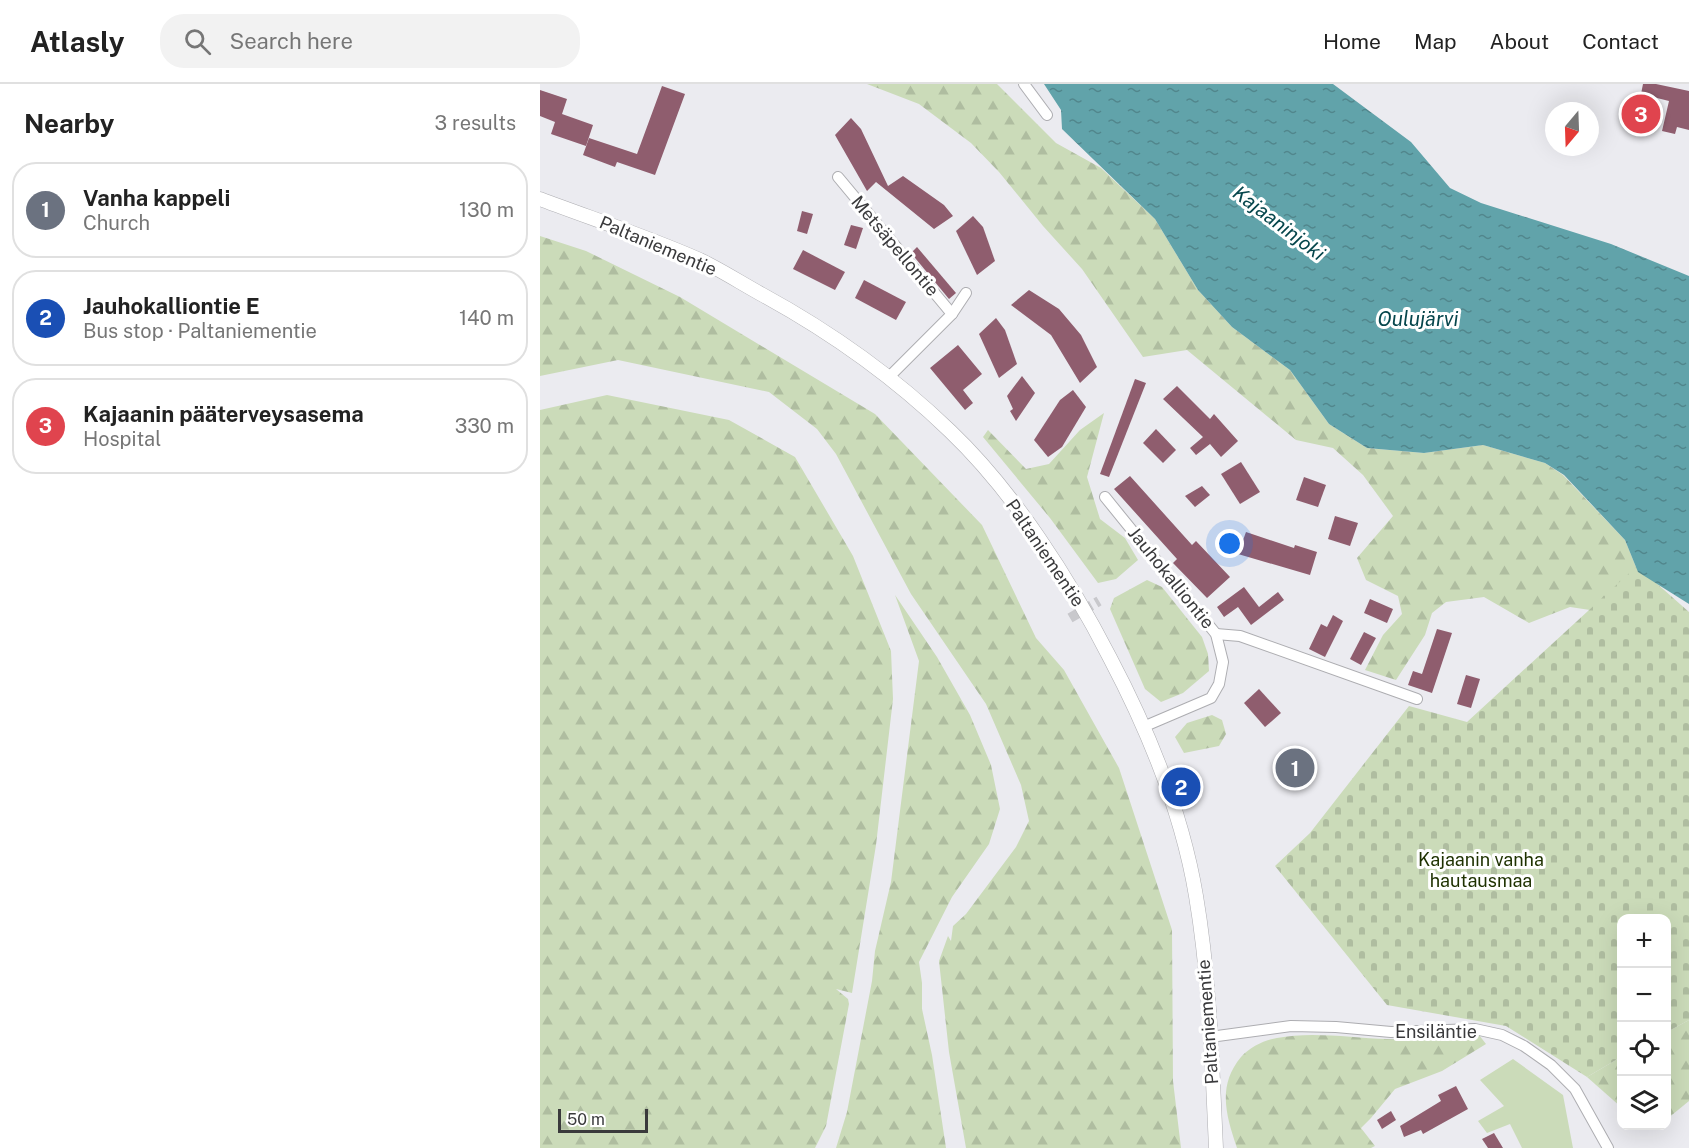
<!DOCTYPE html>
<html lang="en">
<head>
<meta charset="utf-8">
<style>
	:root { --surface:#fff; --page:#f2f2f2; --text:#222; --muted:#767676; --line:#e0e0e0; --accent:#b45309 }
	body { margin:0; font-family:"Public Sans",sans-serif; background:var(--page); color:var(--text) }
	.controls { position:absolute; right:18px; bottom:18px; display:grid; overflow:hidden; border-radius:12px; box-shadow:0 6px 24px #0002 }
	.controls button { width:54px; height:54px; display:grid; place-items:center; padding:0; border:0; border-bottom:2px solid var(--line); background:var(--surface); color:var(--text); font:30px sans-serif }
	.compass { position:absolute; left:1005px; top:18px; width:54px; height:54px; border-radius:50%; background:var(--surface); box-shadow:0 6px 24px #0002; rotate:199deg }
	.scale { position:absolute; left:18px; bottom:15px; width:90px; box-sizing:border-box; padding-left:6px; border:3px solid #3a3a3c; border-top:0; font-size:16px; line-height:21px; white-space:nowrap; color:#3a3a3c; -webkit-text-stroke:4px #fff; paint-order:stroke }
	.you { position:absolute; left:690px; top:460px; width:21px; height:21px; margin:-15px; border:4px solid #fff; border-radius:50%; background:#1a73e8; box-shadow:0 0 0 9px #1a73e833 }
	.badge { display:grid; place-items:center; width:39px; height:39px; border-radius:50%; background:var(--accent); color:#fff; font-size:20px; font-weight:700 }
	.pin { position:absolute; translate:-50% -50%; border:3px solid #fff; box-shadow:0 2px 6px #0006 }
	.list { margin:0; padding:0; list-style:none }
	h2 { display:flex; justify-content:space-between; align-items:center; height:78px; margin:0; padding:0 24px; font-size:26px }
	h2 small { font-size:20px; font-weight:400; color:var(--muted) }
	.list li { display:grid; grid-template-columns:39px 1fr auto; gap:18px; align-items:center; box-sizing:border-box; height:96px; margin:0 12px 12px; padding:0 12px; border:2px solid var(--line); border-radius:24px }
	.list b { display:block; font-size:22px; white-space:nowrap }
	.list p { margin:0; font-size:20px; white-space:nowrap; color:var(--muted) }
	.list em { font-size:20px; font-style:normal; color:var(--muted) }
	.icon { flex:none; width:33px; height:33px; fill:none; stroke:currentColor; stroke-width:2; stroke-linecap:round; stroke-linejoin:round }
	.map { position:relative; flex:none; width:1149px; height:1064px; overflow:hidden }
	header { display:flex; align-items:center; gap:36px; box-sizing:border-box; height:84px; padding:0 30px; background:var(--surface); border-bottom:2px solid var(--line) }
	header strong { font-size:28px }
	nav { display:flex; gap:33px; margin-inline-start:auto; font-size:21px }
	.search { width:420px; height:54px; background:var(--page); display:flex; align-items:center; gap:15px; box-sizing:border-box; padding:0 21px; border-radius:24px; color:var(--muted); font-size:22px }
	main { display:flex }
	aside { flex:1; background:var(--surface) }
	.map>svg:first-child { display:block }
	.green { fill:#cbdbb9 }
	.forest { fill:url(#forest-firs) }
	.cemetery { fill:url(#cemetery-stones) }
	.water { fill:url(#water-ripples) }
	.building { fill:#8f5d6e }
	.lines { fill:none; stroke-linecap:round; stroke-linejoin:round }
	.street-tunnel { stroke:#c8c8cc; stroke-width:10; stroke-dasharray:10 5; stroke-linecap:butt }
	.street-casing { stroke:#adadb1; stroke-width:12 }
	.secondary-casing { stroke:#adadb1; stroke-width:15 }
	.street { stroke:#fff; stroke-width:10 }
	.secondary { stroke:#fff; stroke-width:14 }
	.labels { text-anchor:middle; stroke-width:6; stroke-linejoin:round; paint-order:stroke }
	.street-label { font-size:18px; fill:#3a3a3c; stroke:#fff }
	.park-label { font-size:18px; fill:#1e3100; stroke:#fff }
	.water-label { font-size:20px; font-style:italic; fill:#06464c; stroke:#fff }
</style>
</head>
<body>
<header>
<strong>Atlasly</strong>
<div class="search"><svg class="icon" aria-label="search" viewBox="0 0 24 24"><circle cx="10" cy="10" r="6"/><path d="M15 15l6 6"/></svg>Search here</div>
<nav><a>Home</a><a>Map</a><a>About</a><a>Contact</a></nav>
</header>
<main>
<aside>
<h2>Nearby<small>3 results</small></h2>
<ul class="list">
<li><span class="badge" style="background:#6b7280">1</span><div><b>Vanha kappeli</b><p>Church</p></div><em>130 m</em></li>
<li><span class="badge" style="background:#1a4fb4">2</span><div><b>Jauhokalliontie E</b><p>Bus stop · Paltaniementie</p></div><em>140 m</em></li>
<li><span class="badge" style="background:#e0444e">3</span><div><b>Kajaanin pääterveysasema</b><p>Hospital</p></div><em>330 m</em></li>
</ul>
</aside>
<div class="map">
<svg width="1149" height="1064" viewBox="0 0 1149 1064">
	<defs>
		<pattern id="forest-firs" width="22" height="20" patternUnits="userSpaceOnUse" patternTransform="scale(1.5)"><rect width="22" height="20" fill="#cbdbb9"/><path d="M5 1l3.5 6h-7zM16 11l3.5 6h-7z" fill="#afbda0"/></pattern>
		<pattern id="cemetery-stones" width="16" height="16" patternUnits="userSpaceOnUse" patternTransform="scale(1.5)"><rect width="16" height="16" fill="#cbdbb9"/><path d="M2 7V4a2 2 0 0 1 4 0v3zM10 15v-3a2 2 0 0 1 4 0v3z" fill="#afbda0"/></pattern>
		<pattern id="water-ripples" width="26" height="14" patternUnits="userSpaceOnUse" patternTransform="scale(1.5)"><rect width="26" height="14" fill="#61a3aa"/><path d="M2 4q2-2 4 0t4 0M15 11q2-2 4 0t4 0" fill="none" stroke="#51868c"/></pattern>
	</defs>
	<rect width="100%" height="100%" fill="#ebebf0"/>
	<path class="green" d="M 973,975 L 1023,1011 L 1033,1064 L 982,1064 L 970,1040 L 947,1049 L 938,1037 L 964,1022 L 940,996 Z"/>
	<g class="forest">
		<path d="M 327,0 L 457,0 L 516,59 L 561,84 L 615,135 L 658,206 L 692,243 L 750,286 L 789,340 L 827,364 L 884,369 L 943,361 L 1005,379 L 1023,391 L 1085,456 L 1098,488 L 1050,526 L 1030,523 L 989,539 L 944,513 L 906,518 L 892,529 L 885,551 L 856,596 L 825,586 L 843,551 L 862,530 L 858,512 L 826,496 L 817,474 L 853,432 L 823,391 L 793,364 L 756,356 L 647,266 L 603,273 L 542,185 L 503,142 L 459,88 L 431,59 L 379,20 Z"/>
		<path d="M 0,152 L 46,167 L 140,213 L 335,330 L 442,441 L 496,554 L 524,586 L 579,684 L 632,846 L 633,997 L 641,1064 L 426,1064 L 409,968 L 399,877 L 408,852 L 411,857 L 413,842 L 426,830 L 476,763 L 489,737 L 481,701 L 446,620 L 371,510 L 296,370 L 277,345 L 229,308 L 78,276 L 0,292 Z"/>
		<path d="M 67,311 L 189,336 L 255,373 L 313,472 L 351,567 L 353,615 L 336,761 L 312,909 L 296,905 L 308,915 L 309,920 L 286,1042 L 275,1064 L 0,1064 L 0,326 Z"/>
		<path d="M 564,329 L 547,393 L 560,435 L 585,454 L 598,476 L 576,495 L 558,499 L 510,434 L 443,353 L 448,346 L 486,385 L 509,380 L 540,346 Z"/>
		<path d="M 607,496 L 622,503 L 662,553 L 668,570 L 669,587 L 643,609 L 621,618 L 605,605 L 570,525 L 574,514 Z"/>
		<path d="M 355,511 L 397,573 L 430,631 L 451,681 L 460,725 L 449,760 L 412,813 L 379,878 L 382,899 L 382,925 L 392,971 L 406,1064 L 296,1064 L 307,1028 L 332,897 L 335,867 L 351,798 L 379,577 Z"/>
		<path d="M 672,631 L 682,636 L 686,650 L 679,662 L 644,669 L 635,653 L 647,639 Z"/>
		<path d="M 1149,936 L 1149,1017 L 1127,1035 L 1127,948 Z"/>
		<path d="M 939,951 L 946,960 L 902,987 L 855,1005 L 831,1034 L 821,1044 L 835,1062 L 831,1064 L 697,1064 C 686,1031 677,1002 701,973 C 710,963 724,956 737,954 C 771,947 813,954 847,955 C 878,956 909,953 939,951 Z"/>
		<path d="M 1081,973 L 1081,1023 L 1047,993 Z"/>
	</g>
	<path class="cemetery" d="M 1097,482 L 1149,528 L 1149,936 L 1127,948 L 1126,834 L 1082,834 L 1081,973 L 1047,993 L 966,942 L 847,921 L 735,782 L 770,749 L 869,622 L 927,638 Z"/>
	<path class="water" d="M 504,0 L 793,0 L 871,58 L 910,104 L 941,119 L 1071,160 L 1149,192 L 1149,520 L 1098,488 L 1085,456 L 1024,391 L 1005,379 L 943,361 L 884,369 L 827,364 L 789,340 L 750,286 L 692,243 L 658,206 L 615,135 L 522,45 L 521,26 Z"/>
	<g class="building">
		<path d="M 1103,0 L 1116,0 L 1149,7 L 1149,46 L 1137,43 L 1135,50 L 1122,47 L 1129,17 L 1101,10 Z"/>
		<path d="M 122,2 L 145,10 L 115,91 L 77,78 L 75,83 L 43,71 L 49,54 L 97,70 Z"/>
		<path d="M 0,6 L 27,15 L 22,30 L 53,41 L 46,62 L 11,50 L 15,38 L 0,32 Z"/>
		<path d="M 311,34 L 321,45 L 348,102 L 363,92 L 404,121 L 413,132 L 394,145 L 336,98 L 327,107 L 295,51 Z"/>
		<path d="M 262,127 L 273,130 L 267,150 L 257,147 Z"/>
		<path d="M 433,132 L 443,143 L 455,177 L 437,191 L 416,147 Z"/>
		<path d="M 311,141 L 323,144 L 316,165 L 304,161 Z"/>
		<path d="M 377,163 L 416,209 L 409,215 L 371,169 Z"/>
		<path d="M 263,166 L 305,188 L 295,206 L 253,185 Z"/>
		<path d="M 324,196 L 366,218 L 356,236 L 315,214 Z"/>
		<path d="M 489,206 L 519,225 L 541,251 L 557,283 L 540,299 L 511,251 L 471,221 Z"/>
		<path d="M 456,234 L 465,246 L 477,280 L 459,294 L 439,250 Z"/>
		<path d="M 418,261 L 442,290 L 423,306 L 433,319 L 425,326 L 390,284 Z"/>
		<path d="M 482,292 L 495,309 L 476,337 L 470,327 L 473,325 L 467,312 Z"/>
		<path d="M 595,295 L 606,299 L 569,393 L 560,390 Z"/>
		<path d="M 637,302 L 670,335 L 674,330 L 698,357 L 681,373 L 670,360 L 656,371 L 650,364 L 663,353 L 623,315 Z"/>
		<path d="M 533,306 L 546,323 L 522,363 L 508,373 L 494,356 L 520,316 Z"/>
		<path d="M 616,345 L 636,366 L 623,379 L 603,359 Z"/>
		<path d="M 701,378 L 720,408 L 700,420 L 681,390 Z"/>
		<path d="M 590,392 L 652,461 L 656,457 L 690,493 L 667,514 L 633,479 L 637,475 L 574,405 Z"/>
		<path d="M 764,393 L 786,401 L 778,423 L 756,416 Z"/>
		<path d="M 662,402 L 670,411 L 655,423 L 645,412 Z"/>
		<path d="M 795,432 L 818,439 L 810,462 L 788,455 Z"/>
		<path d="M 706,448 L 754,464 L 755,461 L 777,468 L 770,491 L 698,470 Z"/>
		<path d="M 704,503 L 719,523 L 738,508 L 744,516 L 711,541 L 698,523 L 684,533 L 677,523 Z"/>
		<path d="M 830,515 L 853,525 L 847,539 L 824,529 Z"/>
		<path d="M 793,531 L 803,537 L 785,573 L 769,565 L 781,540 L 787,543 Z"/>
		<path d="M 897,545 L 912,549 L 892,609 L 868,601 L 873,587 L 882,590 Z"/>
		<path d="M 824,548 L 836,554 L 821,581 L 810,575 Z"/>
		<path d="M 926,591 L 940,595 L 931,624 L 917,620 Z"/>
		<path d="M 719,605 L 741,629 L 725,643 L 704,619 Z"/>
		<path d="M 754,665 L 773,691 L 757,703 L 737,677 Z"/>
		<path d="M 916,1002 L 928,1025 L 883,1050 L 881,1046 L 864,1053 L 860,1042 L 901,1017 L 898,1011 Z"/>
		<path d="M 851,1027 L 856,1036 L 842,1045 L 837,1036 Z"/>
		<path d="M 954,1049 L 963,1064 L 948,1064 L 942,1055 Z"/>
	</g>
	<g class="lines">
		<path class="street-tunnel" d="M 530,534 L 559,517"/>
		<defs>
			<g id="street">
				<path d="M 484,0 L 507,31"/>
				<path d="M 298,93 L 412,230"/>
				<path d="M 348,294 L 412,230 L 426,209"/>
				<path d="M 565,413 L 676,550 L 683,578 L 679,600 L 671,614 L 603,643"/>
				<path d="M 676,550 L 700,552 L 877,615"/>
				<path d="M 670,953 L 751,942 L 796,943 L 851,948 L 935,945 L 962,951 L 984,962 L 1011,981 L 1035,1005 L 1068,1064"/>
			</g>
			<path id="secondary" d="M 0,115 C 53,135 108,153 160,176 C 181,186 201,199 221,210 C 289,247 354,293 410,347 C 474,408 530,496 570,574 C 609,648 642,728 656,812 C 670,895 672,980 676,1064"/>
		</defs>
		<use href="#street" class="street-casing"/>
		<use href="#secondary" class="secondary-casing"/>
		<use href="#street" class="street"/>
		<use href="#secondary" class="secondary"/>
	</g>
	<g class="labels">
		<g class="street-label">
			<text transform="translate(118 162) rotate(23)" y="6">Paltaniementie</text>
			<text transform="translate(355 162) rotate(50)" y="6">Metsäpellontie</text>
			<text transform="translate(505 469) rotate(56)" y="6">Paltaniementie</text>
			<text transform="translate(631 494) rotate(51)" y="6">Jauhokalliontie</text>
			<text transform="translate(668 938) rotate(-94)" y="6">Paltaniementie</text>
			<text x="896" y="954">Ensiläntie</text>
		</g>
		<g class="park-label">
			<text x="941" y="782">Kajaanin vanha<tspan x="941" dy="21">hautausmaa</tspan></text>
		</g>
		<g class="water-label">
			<text transform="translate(739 139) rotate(37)" y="7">Kajaaninjoki</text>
			<text x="878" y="242">Oulujärvi</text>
		</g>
	</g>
</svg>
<div class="controls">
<button>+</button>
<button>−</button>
<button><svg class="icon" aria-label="locate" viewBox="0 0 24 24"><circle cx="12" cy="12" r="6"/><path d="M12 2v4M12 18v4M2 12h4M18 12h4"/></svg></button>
<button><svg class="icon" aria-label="layers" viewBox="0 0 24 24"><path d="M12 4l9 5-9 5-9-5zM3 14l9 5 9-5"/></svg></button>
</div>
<svg class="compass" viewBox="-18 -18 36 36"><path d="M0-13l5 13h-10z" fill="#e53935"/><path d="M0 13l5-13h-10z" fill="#767676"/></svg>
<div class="scale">50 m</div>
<div class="you"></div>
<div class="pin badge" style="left:755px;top:684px;background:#6b7280">1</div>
<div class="pin badge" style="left:641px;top:703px;background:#1a4fb4">2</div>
<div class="pin badge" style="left:1101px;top:30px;background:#e0444e">3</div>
</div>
</main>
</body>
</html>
